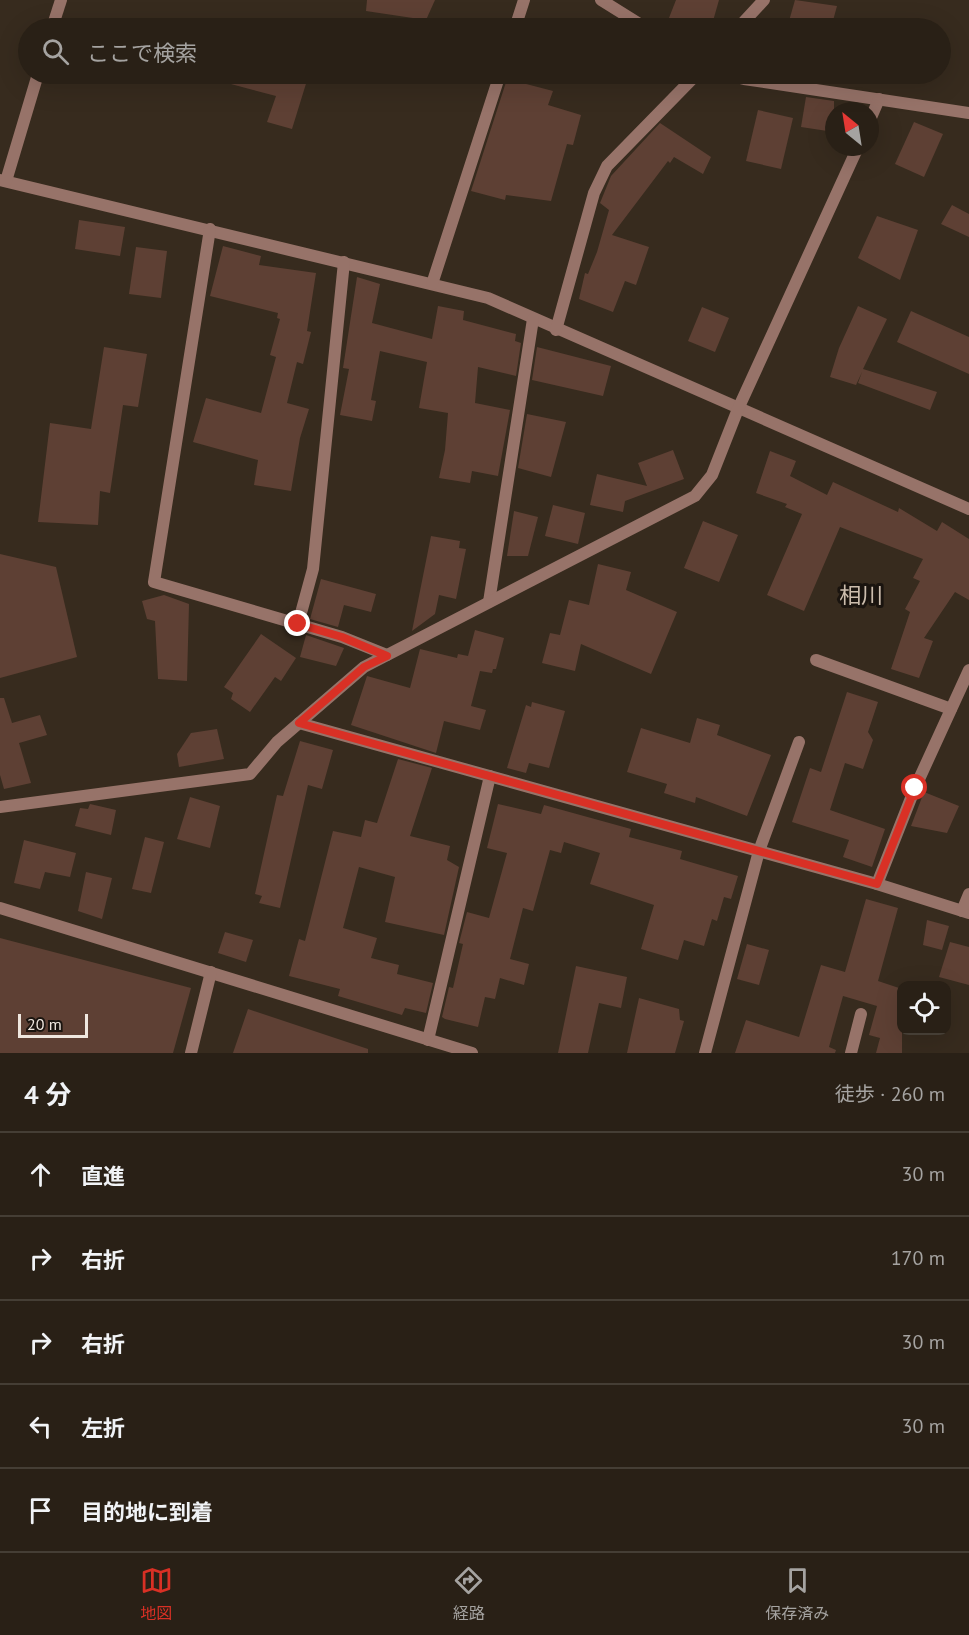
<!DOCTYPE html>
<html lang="ja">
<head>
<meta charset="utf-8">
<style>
	:root { --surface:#292016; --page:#31281f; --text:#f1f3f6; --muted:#a5a3a1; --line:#453e35; --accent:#d93025 }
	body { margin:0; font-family:"PT Sans","Noto Sans JP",sans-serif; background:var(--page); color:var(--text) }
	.controls { position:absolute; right:18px; bottom:18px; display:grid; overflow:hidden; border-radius:12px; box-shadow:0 6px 24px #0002 }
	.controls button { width:54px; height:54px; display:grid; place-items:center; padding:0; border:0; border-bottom:2px solid var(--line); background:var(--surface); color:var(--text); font:30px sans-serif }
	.compass { position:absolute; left:825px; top:102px; width:54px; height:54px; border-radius:50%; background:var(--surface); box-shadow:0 6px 24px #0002; rotate:330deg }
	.scale { position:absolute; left:18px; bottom:15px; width:70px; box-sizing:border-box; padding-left:6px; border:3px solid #efe7df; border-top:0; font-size:16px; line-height:21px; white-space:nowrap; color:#efe7df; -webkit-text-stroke:4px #1a140f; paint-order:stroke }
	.stop { position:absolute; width:18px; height:18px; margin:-14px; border:4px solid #d93025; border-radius:50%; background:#fff }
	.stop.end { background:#d93025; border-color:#fff; box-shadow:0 2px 6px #0008 }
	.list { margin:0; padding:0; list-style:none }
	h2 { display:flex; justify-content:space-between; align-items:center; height:78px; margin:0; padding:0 24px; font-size:26px }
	h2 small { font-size:20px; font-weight:400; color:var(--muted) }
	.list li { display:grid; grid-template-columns:39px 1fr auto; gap:18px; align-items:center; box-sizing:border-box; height:84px; padding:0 24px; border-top:2px solid var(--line) }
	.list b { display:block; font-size:22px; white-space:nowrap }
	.list em { font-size:20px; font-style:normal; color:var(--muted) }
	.icon { flex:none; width:33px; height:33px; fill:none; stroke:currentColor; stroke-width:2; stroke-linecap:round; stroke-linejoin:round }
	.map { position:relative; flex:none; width:969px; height:1053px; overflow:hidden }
	.search { position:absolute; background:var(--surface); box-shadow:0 6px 24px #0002; left:18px; right:18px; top:18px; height:66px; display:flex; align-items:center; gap:15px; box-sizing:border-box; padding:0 21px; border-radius:33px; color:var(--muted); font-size:22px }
	.sheet { height:498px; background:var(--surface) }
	nav { display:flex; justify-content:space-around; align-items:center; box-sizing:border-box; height:84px; border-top:2px solid var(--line); background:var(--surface); font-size:16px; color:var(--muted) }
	nav a { display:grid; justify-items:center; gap:3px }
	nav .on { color:var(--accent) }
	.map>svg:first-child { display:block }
	.building { fill:#5e4034 }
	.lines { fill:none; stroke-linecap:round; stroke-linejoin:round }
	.street { stroke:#977369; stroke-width:12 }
	.route { stroke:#d93025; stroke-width:8 }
	.labels { text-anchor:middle; stroke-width:6; stroke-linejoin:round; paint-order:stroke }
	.quarter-label { font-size:22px; fill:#ccbdad; stroke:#1a140f }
</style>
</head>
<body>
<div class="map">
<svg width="969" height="1053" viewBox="0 0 969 1053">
	<rect width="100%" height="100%" fill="#372b1e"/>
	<g class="building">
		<path d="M 367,0 L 435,0 L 426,20 L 366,11 Z"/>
		<path d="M 676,0 L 719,0 L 711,28 L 690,28 L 667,23 Z"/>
		<path d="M 795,0 L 837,6 L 831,28 L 787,28 Z"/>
		<path d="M 216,74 L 309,74 L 292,129 L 267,122 L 276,96 L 216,80 Z"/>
		<path d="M 507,79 L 553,91 L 548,105 L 581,115 L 573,145 L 567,144 L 551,201 L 506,195 L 505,200 L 471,191 Z"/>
		<path d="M 806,97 L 834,101 L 834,132 L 801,127 Z"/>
		<path d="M 758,110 L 793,118 L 781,169 L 746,161 Z"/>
		<path d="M 914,122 L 943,134 L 924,177 L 895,164 Z"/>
		<path d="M 660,123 L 711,157 L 703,174 L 674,157 L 670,163 L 668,161 L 612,235 L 649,247 L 636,285 L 625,281 L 613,312 L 579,299 L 585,273 L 588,274 L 597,252 L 609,210 L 600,203 L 611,176 Z"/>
		<path d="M 952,205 L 969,214 L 969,237 L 941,224 Z"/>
		<path d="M 877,216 L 918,230 L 900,280 L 858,258 Z"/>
		<path d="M 79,220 L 125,227 L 120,256 L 75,249 Z"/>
		<path d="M 223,246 L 261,256 L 259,265 L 316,273 L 307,331 L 311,332 L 303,364 L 297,362 L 287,403 L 309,409 L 300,438 L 291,491 L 254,485 L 258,460 L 193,442 L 206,398 L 261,413 L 276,357 L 270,355 L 280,319 L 277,318 L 278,313 L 210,296 Z"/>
		<path d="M 136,247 L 167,251 L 161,298 L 129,294 Z"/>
		<path d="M 357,277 L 380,284 L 372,323 L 432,339 L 438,306 L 464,311 L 463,320 L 516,334 L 515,341 L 521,343 L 516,376 L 478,367 L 475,403 L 510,410 L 498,476 L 472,471 L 470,483 L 439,478 L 445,450 L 448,413 L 419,408 L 427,362 L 380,351 L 371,400 L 376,401 L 372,421 L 340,415 L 349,369 L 343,368 Z"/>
		<path d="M 858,306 L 887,319 L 863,369 L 937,392 L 930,410 L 858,383 L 862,372 L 856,385 L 830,377 L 839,348 Z"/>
		<path d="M 702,307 L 729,318 L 715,352 L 688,341 Z"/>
		<path d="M 911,311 L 969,337 L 969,374 L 897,342 Z"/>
		<path d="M 104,347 L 147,354 L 138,407 L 123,405 L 110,493 L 100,491 L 98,525 L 38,522 L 50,423 L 91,429 Z"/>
		<path d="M 537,347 L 611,366 L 603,396 L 532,380 Z"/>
		<path d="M 527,414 L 566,422 L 551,477 L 518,468 Z"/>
		<path d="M 673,450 L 684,479 L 625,501 L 623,512 L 590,505 L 597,474 L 647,486 L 638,463 Z"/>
		<path d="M 770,451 L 796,461 L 790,476 L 827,495 L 833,482 L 898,512 L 899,508 L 937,531 L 942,522 L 969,539 L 969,600 L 955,592 L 924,638 L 933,641 L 919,678 L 891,669 L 910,612 L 905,609 L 920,581 L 913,578 L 923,559 L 840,527 L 804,611 L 767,595 L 802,514 L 785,507 L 787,504 L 756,493 Z"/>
		<path d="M 553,505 L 585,513 L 578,544 L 545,536 Z"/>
		<path d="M 514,511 L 538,517 L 528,556 L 507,556 Z"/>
		<path d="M 703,521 L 738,535 L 719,582 L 684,568 Z"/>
		<path d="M 431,536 L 460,541 L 459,548 L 466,549 L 456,599 L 439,595 L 435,614 L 412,631 Z"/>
		<path d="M 0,554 L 56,567 L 77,657 L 0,678 Z"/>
		<path d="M 598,564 L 631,572 L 626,590 L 677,612 L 651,674 L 581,644 L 575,671 L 542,663 L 550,633 L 560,635 L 569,600 L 589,605 Z"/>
		<path d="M 321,579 L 376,594 L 371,612 L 344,605 L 338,627 L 310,619 Z"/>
		<path d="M 164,595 L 189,604 L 187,681 L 158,679 L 155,621 L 147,619 L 142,601 Z"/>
		<path d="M 475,630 L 504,638 L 496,669 L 493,669 L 492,673 L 480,671 L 471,706 L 486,710 L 480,730 L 444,721 L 436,753 L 351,725 L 367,676 L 410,688 L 420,649 L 457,658 L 458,654 L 468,656 Z"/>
		<path d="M 261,634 L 296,658 L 281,681 L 275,677 L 250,712 L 231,699 L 233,693 L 224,687 Z"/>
		<path d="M 306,635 L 344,648 L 336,666 L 300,657 Z"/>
		<path d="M 847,692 L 878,702 L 868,732 L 873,740 L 863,769 L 845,763 L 830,810 L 885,829 L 872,867 L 843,857 L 849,840 L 792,822 L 810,768 L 821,772 Z"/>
		<path d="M 0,698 L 4,698 L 12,723 L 40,715 L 47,735 L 19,743 L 31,783 L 4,789 L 0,775 Z"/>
		<path d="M 532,702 L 565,711 L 549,768 L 529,763 L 526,773 L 507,768 L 526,705 L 531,707 Z"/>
		<path d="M 697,718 L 720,725 L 717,735 L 771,755 L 747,816 L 696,797 L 695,803 L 664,793 L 667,784 L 627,772 L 641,728 L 690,743 Z"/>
		<path d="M 217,729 L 224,759 L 179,767 L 177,754 L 191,733 Z"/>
		<path d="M 300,741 L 333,750 L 322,789 L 308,785 L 280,908 L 259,903 L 262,896 L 255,894 L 277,795 L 283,796 Z"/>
		<path d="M 398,759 L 432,768 L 410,836 L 450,846 L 447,860 L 459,867 L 444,935 L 385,922 L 395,877 L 359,867 L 343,928 L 377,938 L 371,958 L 399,965 L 397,974 L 433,983 L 426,1013 L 405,1008 L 402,1015 L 338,996 L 340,989 L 289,976 L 299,939 L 305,941 L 333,831 L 361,837 L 365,820 L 377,823 Z"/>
		<path d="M 924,792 L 959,806 L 947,833 L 911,826 Z"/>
		<path d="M 190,797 L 220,806 L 210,848 L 177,839 Z"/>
		<path d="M 90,804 L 116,810 L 111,835 L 75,826 L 80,808 L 88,809 Z"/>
		<path d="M 498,804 L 541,814 L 544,805 L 631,829 L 629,837 L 682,851 L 680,859 L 738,876 L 731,899 L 724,897 L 717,921 L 712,919 L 704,946 L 684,940 L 678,960 L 641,949 L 654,905 L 590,884 L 600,853 L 564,842 L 561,853 L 550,850 L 533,911 L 523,908 L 510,959 L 529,964 L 524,985 L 500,978 L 495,999 L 485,997 L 478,1027 L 445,1019 L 442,1017 L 449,987 L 453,988 L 463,944 L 459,943 L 467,912 L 489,918 L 507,853 L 487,848 Z"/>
		<path d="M 145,837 L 164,842 L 151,893 L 132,889 Z"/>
		<path d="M 24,840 L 76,853 L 70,877 L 45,872 L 40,889 L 14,883 Z"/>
		<path d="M 86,872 L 112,878 L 102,919 L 78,911 Z"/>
		<path d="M 866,899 L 898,908 L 878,981 L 902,989 L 902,1053 L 876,1053 L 880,1038 L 869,1035 L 877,1006 L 843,996 L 829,1047 L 836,1050 L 835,1053 L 735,1053 L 746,1020 L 799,1037 L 821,965 L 845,972 Z"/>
		<path d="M 927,920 L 949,926 L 942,950 L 923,945 Z"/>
		<path d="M 225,932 L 253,940 L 246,962 L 218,953 Z"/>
		<path d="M 0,938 L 191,988 L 173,1053 L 0,1053 Z"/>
		<path d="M 950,942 L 969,947 L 969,985 L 939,977 Z"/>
		<path d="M 747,944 L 769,950 L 759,985 L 737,979 Z"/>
		<path d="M 576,966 L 627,977 L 621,1008 L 599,1003 L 588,1053 L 558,1053 Z"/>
		<path d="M 639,998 L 679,1009 L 680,1020 L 684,1021 L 675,1053 L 627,1053 Z"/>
		<path d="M 248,1009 L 368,1049 L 368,1053 L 233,1053 Z"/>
	</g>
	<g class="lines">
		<g class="street">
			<path d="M 601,0 L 646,28"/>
			<path d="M 52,28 L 61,0"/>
			<path d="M 515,28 L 524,0"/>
			<path d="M 738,28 L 764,0"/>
			<path d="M 725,74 L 744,79 L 969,113"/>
			<path d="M 870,120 L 879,99"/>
			<path d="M 0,180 L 488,298 L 969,509"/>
			<path d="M 6,181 L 38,74"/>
			<path d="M 210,229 L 154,582 L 342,637 L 387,655"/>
			<path d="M 432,284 L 500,74"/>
			<path d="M 556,330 L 594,193 L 607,166 L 697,74"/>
			<path d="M 489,602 L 533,319"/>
			<path d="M 298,624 L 313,569 L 344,262"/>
			<path d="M 816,660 L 951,709"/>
			<path d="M 299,723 L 877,884 L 969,913"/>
			<path d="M 0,807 L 250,774 L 277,742 L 364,667 L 695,496 L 712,475 L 738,409 L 858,147"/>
			<path d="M 877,884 L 915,788 L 969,670"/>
			<path d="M 0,908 L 472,1053"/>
			<path d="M 962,911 L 969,894"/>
			<path d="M 428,1040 L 490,776"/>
			<path d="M 191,1053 L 211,972"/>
			<path d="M 705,1053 L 759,851 L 799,742"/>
			<path d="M 851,1053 L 861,1014"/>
		</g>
	</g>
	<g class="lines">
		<path class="route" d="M 298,624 L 342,637 L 387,656 L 364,667 L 299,723 L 877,884 L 915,788"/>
	</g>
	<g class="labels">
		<g class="quarter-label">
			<text x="861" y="603">相川</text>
		</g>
	</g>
</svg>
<div class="controls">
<button><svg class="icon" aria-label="locate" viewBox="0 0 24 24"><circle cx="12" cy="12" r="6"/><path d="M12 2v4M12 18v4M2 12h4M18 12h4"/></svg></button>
</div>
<svg class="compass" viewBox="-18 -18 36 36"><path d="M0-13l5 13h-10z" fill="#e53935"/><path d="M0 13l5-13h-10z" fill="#a5a3a1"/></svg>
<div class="scale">20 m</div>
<div class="stop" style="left:915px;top:788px"></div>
<div class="stop end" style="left:298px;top:624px"></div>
<div class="search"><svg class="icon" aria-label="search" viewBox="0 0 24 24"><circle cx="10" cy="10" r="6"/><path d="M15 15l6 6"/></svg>ここで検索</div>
</div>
<section class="sheet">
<h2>4 分<small>徒歩 · 260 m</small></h2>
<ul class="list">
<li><svg class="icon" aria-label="ahead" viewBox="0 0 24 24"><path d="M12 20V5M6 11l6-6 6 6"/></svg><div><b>直進</b></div><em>30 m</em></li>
<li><svg class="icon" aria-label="right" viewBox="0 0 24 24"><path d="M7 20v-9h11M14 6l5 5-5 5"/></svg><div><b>右折</b></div><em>170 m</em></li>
<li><svg class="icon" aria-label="right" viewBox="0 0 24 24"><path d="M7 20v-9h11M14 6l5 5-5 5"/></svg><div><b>右折</b></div><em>30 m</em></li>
<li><svg class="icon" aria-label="left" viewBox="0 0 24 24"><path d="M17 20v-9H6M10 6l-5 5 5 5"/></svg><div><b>左折</b></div><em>30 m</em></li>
<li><svg class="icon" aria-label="arrive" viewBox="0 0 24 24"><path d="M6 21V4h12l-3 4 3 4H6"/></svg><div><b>目的地に到着</b></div></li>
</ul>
</section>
<nav>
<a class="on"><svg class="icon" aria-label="map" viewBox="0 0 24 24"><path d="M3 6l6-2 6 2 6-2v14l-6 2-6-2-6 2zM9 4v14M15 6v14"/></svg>地図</a>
<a><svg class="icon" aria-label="directions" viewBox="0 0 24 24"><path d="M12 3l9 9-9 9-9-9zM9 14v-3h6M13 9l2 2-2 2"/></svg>経路</a>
<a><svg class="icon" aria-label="saved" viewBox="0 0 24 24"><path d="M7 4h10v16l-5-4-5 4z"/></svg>保存済み</a>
</nav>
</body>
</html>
